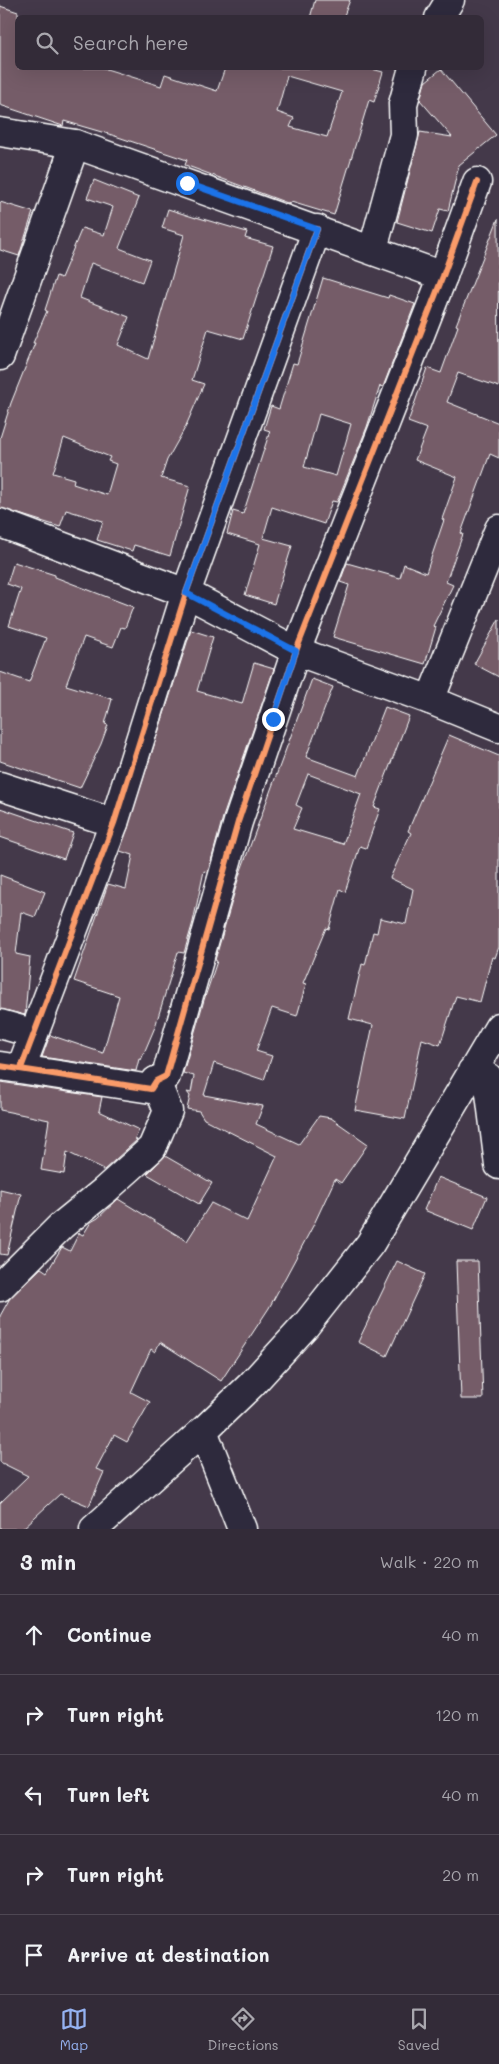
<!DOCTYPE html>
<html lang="en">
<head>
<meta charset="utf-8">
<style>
	:root { --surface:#332b38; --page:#3e3743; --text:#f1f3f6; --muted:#a9a7ae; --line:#4e4753; --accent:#95b2f1 }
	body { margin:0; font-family:Mali,sans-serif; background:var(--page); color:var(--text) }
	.stop { position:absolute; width:15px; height:15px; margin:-11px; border:4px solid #1a73e8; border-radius:50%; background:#fff }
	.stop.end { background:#1a73e8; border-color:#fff; box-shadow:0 1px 5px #0008 }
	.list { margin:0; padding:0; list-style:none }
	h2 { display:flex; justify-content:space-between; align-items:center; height:65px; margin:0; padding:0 20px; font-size:21px }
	h2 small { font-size:16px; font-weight:400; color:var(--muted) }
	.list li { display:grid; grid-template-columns:32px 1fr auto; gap:15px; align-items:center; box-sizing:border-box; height:80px; padding:0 20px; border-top:1px solid var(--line) }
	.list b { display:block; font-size:19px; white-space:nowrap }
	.list em { font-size:16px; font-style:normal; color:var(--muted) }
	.icon { flex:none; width:28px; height:28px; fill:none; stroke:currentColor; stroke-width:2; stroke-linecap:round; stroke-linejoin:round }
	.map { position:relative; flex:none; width:499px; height:1529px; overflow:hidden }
	.search { position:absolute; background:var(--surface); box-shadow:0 5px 20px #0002; left:15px; right:15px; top:15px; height:55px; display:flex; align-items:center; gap:12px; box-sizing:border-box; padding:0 18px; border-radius:8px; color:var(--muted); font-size:19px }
	.sheet { height:465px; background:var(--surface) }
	nav { display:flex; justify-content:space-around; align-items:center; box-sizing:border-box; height:70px; border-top:1px solid var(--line); background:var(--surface); font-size:14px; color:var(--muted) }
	nav a { display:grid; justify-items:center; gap:2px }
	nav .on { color:var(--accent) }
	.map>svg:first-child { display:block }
	.building { fill:#745c68; stroke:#fff; fill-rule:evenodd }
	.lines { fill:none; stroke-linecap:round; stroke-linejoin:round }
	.minor-casing { stroke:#fff; stroke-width:31 }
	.minor { stroke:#2f2a3d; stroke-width:28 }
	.cycleway-casing { stroke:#2f2a3d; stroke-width:9 }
	.cycleway { stroke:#fa9b69; stroke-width:6 }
	.route { stroke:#1a73e8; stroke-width:6 }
</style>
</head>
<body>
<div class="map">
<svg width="499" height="1529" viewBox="0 0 499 1529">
	<rect width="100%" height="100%" fill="#44394a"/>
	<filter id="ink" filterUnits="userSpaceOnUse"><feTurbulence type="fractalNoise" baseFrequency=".02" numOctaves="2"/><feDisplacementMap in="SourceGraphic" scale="10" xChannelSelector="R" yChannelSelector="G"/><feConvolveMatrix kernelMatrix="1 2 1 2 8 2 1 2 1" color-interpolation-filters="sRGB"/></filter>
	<g filter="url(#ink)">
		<g class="building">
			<path d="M 315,0 L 350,0 L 343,18 L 310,18 Z"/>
			<path d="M 0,6 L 18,12 L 18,68 L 103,68 L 161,86 L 165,74 L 217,91 L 225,68 L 368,68 L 383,72 L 374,102 L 369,100 L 334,215 L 291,202 L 290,204 L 185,165 L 187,160 L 112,135 L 64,121 L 63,126 L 0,105 ZM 287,76 L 342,92 L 327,137 L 290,127 L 294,118 L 277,112 Z"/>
			<path d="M 441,69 L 496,135 L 459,165 L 448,211 L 440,209 L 432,233 L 397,222 L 420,132 L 452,137 L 420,100 L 425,82 Z"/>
			<path d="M 94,180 L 139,198 L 119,248 L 150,260 L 142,282 L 91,263 L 80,298 L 129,317 L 118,345 L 148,359 L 184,235 L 162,228 L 168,209 L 196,218 L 196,217 L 247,232 L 245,238 L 273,246 L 243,339 L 208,329 L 192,380 L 204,384 L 185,428 L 167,460 L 161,478 L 190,486 L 170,556 L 134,545 L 132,551 L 97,540 L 103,521 L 66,510 L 60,527 L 0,508 L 0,438 L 11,403 L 35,343 L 33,343 L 47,311 L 45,310 L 56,276 L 61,278 L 82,228 L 104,235 L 113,207 L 87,198 ZM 64,438 L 110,457 L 108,461 L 116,464 L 107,495 L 73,484 L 74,479 L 53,473 Z"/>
			<path d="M 0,202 L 33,212 L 19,256 L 0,250 Z"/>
			<path d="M 498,219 L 499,387 L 458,373 L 447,402 L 499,423 L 499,458 L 490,454 L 461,533 L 463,534 L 446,582 L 453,585 L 433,626 L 436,627 L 425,664 L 333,637 L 349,585 L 340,582 L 347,563 L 400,578 L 404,564 L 426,573 L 444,520 L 442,519 L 457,477 L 415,460 L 427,429 L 408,422 L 427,368 L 441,373 L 458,326 L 456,325 Z"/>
			<path d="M 323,278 L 388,298 L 389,295 L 415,304 L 383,387 L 380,386 L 367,427 L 337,502 L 332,501 L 324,524 L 272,507 L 263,538 L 292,546 L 274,604 L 245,595 L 260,544 L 227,534 L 233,511 L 243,514 L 270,431 L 264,429 L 271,406 L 279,409 L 293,363 L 297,364 ZM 319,414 L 351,424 L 336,476 L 304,467 Z"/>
			<path d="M 14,562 L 55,575 L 55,577 L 133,607 L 125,628 L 121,627 L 113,647 L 84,637 L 66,685 L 112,699 L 105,724 L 108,725 L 101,744 L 80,788 L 0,761 L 0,672 L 29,682 L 46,638 L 9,626 L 21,589 L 7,584 Z"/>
			<path d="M 499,619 L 499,677 L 474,664 Z"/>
			<path d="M 191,630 L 213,637 L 197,691 L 242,704 L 254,663 L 274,669 L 223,817 L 208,872 L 204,871 L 193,922 L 184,953 L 178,952 L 155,1027 L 141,1060 L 139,1059 L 136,1071 L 42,1057 L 50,1035 L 103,1053 L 119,996 L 74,981 L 108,884 L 126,889 L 133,855 L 120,851 Z"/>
			<path d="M 312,679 L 333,687 L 306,757 L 358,776 L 385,707 L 409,716 L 374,807 L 380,809 L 366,848 L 360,846 L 345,892 L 340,889 L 329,929 L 326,928 L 303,983 L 306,984 L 297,1016 L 272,1008 L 256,1051 L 272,1056 L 264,1080 L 214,1063 L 204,1095 L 263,1106 L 256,1124 L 299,1144 L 319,1116 L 331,1118 L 368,1144 L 341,1183 L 335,1179 L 314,1224 L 269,1308 L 221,1381 L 160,1342 L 155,1352 L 151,1349 L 131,1392 L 150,1402 L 127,1442 L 114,1435 L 96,1469 L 104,1472 L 89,1506 L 60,1494 L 22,1529 L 0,1529 L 0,1503 L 28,1476 L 0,1462 L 0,1316 L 10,1298 L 41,1268 L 47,1272 L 62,1247 L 70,1251 L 79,1233 L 83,1235 L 91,1222 L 98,1218 L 118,1199 L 187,1241 L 211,1203 L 247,1221 L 277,1156 L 204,1119 L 199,1111 L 187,1109 L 190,1096 L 187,1092 L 191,1093 L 194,1076 L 183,1073 L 204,1000 L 217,961 L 215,960 L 240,873 ZM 308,774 L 361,794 L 343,844 L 293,829 L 302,808 L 296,805 Z"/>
			<path d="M 449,735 L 499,756 L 499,947 L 495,958 L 492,957 L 480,1002 L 456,996 L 440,1045 L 422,1039 L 405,1119 L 355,1110 L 373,1025 L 349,1019 L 362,964 L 365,965 L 373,932 L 377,933 L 380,918 L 406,924 L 413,889 L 390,878 L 411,833 L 408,831 Z"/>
			<path d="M 0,808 L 73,833 L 64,859 L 0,837 Z"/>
			<path d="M 0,875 L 45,892 L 35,917 L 21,912 L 16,954 L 30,957 L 25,1015 L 0,1009 Z"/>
			<path d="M 0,1082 L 102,1097 L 99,1111 L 139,1130 L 135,1139 L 137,1140 L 104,1170 L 67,1152 L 64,1174 L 41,1170 L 49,1120 L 0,1110 Z"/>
			<path d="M 165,1156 L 212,1183 L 199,1204 L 147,1174 Z"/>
			<path d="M 438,1177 L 487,1197 L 473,1230 L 424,1210 Z"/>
			<path d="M 0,1189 L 21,1194 L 7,1255 L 0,1254 Z"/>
			<path d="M 397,1261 L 425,1274 L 387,1356 L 358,1342 Z"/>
			<path d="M 456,1261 L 478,1261 L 483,1399 L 461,1399 Z"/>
		</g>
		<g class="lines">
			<defs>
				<g id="minor">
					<path d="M 439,18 L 450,0"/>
					<path d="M 0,132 L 75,144 L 443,276"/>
					<path d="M 373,249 L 404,135 L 403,104 L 413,68"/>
					<path d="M 0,356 L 75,144"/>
					<path d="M 0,523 L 186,593 L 296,651 L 430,700 L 499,728"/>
					<path d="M 430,700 L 499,529"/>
					<path d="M 0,786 L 114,823"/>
					<path d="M 0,1024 L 32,1033"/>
					<path d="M 0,1066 L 151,1089 L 156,1081 L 166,1076 L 238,822 L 296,651 L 443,276 L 477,182"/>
					<path d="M 21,1068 L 114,823 L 186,593 L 317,229"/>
					<path d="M 472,1071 L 488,1077 L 499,1165"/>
					<path d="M 0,1287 L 61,1226 L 104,1191 L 152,1148 L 168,1111 L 156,1081"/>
					<path d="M 203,1431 L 242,1529"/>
					<path d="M 94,1529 L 203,1431 L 251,1385 L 306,1325 L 370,1244 L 499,1027"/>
				</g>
			</defs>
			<use href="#minor" class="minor-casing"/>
			<use href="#minor" class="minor"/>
			<defs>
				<g id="cycleway">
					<path d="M 0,1066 L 151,1089 L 156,1081 L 166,1076 L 238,822 L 296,651 L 443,276 L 477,182"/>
					<path d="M 21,1068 L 114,823 L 186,593 L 317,229"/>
				</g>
			</defs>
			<use href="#cycleway" class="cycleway-casing"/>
			<use href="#cycleway" class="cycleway"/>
		</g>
	</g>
	<g class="lines" filter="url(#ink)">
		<path class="route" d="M 187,183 L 317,229 L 186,593 L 296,651 L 273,719"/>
	</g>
</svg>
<div class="stop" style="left:187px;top:183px"></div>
<div class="stop end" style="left:273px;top:719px"></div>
<div class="search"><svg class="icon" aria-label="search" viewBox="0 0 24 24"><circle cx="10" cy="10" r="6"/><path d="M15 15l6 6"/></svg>Search here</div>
</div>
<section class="sheet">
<h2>3 min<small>Walk · 220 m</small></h2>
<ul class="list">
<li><svg class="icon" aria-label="ahead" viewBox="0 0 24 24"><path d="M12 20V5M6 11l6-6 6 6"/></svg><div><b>Continue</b></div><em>40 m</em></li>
<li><svg class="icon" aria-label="right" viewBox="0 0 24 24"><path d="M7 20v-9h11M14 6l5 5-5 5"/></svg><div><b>Turn right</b></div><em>120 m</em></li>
<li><svg class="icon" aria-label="left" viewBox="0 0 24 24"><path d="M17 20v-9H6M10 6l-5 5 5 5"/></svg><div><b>Turn left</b></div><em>40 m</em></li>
<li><svg class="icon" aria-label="right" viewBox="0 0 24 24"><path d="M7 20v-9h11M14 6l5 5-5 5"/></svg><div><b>Turn right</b></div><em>20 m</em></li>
<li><svg class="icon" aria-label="arrive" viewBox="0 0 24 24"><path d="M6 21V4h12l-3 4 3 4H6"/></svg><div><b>Arrive at destination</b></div></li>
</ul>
</section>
<nav>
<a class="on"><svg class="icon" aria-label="map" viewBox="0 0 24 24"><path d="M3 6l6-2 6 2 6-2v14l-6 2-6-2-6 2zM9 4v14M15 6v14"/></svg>Map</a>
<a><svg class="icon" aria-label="directions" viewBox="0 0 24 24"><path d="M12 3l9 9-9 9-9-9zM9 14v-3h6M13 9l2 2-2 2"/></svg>Directions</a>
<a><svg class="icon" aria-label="saved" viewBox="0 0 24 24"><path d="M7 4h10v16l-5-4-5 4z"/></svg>Saved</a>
</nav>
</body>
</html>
